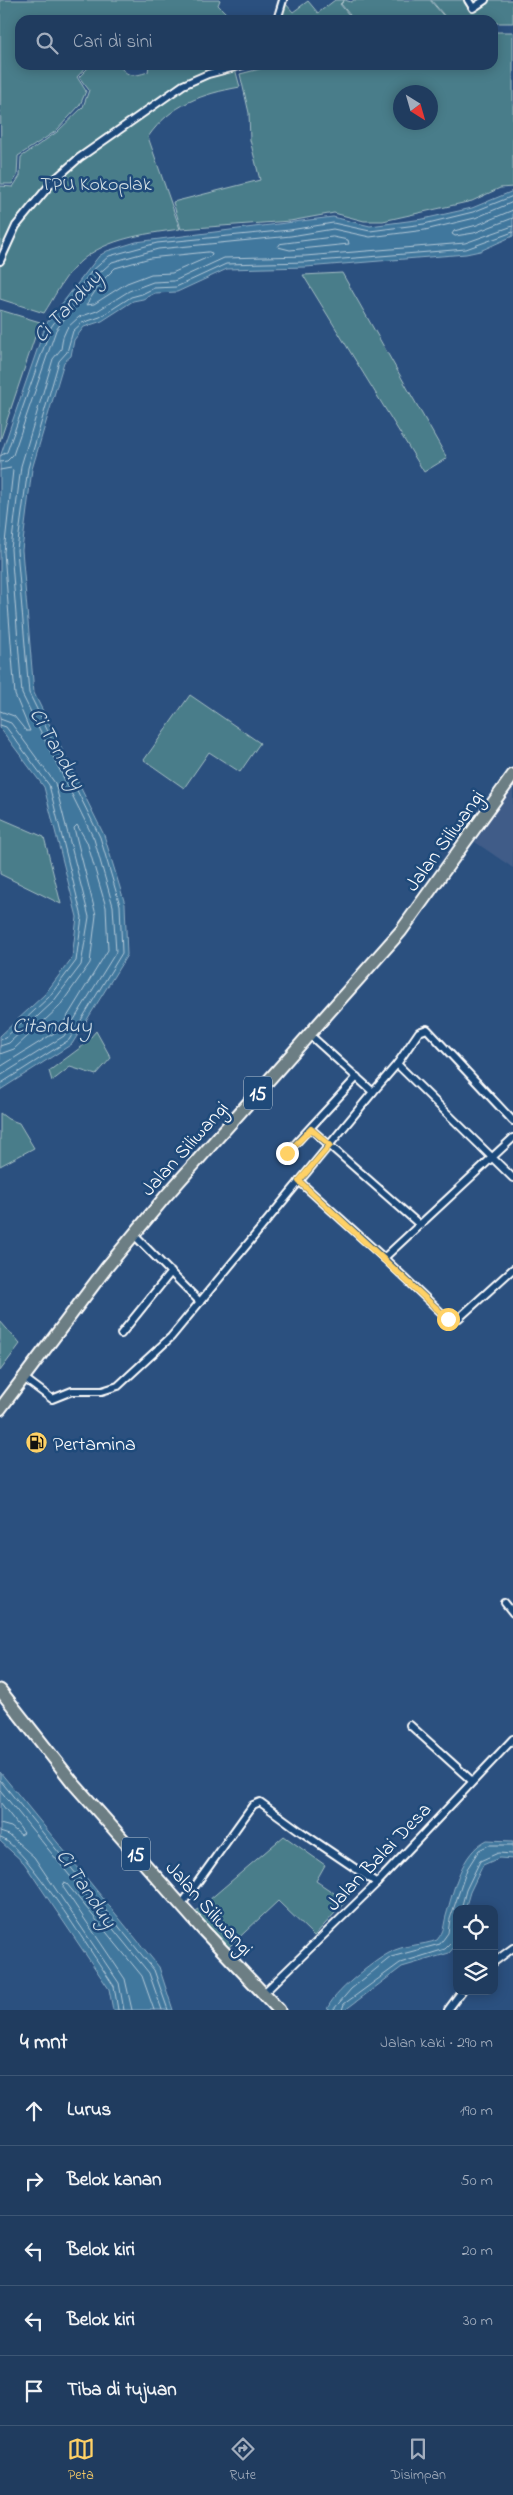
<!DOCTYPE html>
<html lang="id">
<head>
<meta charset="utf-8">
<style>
	:root { --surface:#203c5f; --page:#2d4768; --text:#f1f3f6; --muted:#a2adbd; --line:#3d5674; --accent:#ffd166 }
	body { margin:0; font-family:"Indie Flower",sans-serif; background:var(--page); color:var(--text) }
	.controls { position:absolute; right:15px; bottom:15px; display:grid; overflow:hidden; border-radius:10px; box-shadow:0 2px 12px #0003 }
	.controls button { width:45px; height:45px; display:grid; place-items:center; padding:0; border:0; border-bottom:1px solid var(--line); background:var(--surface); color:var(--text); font:25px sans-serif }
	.compass { position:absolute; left:393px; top:85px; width:45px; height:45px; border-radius:50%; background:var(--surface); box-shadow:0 2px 12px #0003; rotate:143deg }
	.stop { position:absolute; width:15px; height:15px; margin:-11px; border:4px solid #ffd166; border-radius:50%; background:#fff }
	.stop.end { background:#ffd166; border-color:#fff; box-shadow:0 1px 5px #0008 }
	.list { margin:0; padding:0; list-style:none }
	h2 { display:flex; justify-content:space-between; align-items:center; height:65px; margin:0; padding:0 20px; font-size:21px }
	h2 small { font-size:16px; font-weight:400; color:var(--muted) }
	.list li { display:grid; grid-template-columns:32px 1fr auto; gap:15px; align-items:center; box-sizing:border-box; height:70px; padding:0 20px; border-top:1px solid var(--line) }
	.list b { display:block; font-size:19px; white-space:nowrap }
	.list em { font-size:16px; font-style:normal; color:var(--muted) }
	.icon { flex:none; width:28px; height:28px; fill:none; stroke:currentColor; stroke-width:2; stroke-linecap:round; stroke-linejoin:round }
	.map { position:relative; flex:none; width:513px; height:2010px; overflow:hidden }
	.search { position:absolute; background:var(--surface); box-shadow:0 2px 12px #0003; left:15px; right:15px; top:15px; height:55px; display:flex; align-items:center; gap:12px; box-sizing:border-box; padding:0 18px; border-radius:15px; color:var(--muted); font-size:19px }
	.sheet { height:415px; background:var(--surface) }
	nav { display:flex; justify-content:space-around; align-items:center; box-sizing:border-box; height:70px; border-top:1px solid var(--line); background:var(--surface); font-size:14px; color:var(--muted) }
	nav a { display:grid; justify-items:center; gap:2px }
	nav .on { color:var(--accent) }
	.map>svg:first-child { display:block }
	.built { fill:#3f5b88 }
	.green { fill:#4a7d8a; stroke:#a4bec4; fill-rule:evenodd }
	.water { fill:#41779d; stroke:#8dadc4 }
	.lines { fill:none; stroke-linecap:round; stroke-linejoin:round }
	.shore { stroke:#b3c9d8; stroke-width:1 }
	.street-casing { stroke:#fff; stroke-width:10 }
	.highway-casing { stroke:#fff; stroke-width:15 }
	.street { stroke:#1f4a7a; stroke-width:6 }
	.highway { stroke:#6c7e84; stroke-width:11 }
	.route { stroke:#ffd166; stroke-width:6 }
	.labels { text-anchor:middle; stroke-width:5; stroke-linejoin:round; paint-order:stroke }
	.shield { fill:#1f4a7a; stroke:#bcc9d7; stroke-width:1 }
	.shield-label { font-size:19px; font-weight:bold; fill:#fff }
	.park-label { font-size:20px; fill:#d2dee2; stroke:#1f4a7a }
	.street-label { font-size:20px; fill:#fff; stroke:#1f4a7a }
	.poi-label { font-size:20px; fill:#fff; stroke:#1f4a7a; text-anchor:start }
	.water-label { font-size:21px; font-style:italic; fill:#d0dde6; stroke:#1f4a7a }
</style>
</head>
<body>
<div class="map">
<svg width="513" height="2010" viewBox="0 0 513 2010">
	<rect width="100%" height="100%" fill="#2b507f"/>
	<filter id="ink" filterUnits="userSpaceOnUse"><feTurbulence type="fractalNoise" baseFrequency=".02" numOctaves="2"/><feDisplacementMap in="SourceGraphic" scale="10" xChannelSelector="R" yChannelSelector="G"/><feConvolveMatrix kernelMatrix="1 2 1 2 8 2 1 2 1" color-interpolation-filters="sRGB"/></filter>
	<g filter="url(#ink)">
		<path class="built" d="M 513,786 L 513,868 L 475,842 Z"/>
		<g class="green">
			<path d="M 0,0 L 220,0 L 218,5 L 232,19 L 20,20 L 20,65 L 88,65 L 77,77 L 86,91 L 80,105 L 56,131 L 18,156 L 17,176 L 12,184 L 1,184 Z"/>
			<path d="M 335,0 L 344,0 L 340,4 L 353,20 L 279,20 L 285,3 L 293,12 L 308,1 L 318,13 Z"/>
			<path d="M 345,0 L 351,2 L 354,0 L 430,0 L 447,20 L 354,20 L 341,4 Z"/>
			<path d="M 431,0 L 513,0 L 513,23 L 493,23 L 493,20 L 448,20 Z"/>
			<path d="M 493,32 L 513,32 L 513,187 L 500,188 L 472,201 L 383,221 L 364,221 L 334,213 L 290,221 L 181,229 L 173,202 L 260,180 L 250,140 L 249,113 L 240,74 L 275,65 L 493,65 ZM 400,92 L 430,92 L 430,122 L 400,122 Z"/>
			<path d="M 91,65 L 118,65 C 129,77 132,77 148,72 L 149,65 L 234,65 L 240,87 C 202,94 171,104 148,137 L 180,229 C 144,234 99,239 74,268 C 62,280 54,298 44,313 L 0,299 L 0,186 L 13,187 L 20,176 L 21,157 L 57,132 L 83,107 L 89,90 L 79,77 Z"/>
			<path d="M 342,273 L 447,458 L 424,472 L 303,275 Z"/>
			<path d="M 0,310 L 40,322 L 0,441 Z"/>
			<path d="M 190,695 L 260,743 L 240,772 L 209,752 L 184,788 L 144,760 Z"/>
			<path d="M 0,818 L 44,837 L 61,904 L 0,874 Z"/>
			<path d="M 96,1031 L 111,1058 L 96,1075 L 70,1067 L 52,1081 L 49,1071 L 84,1045 Z"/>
			<path d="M 0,1113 L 8,1119 L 19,1123 L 34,1148 L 0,1166 Z"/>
			<path d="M 0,1321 L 20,1344 L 0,1371 Z"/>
			<path d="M 284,1836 L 325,1865 L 316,1881 L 346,1901 L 314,1936 L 278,1901 L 229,1947 L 195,1912 Z"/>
		</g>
		<g class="water">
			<path d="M 513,191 L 513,236 L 480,251 L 466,254 L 306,267 L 227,269 L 177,292 L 155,293 L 143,299 L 133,301 L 102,321 L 84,327 L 74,340 L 71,356 L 64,362 L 32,469 L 22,550 L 34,693 L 104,835 L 125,904 L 127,955 L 72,1044 L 0,1090 L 0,1036 L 45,994 L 72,958 L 77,917 L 44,787 L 0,728 L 0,457 L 46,324 L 99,256 L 107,251 L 136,242 L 333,217 L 370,226 L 423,219 L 472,208 Z"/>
			<path d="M 0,1772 L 159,1967 L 173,2010 L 113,2010 L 109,1989 L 24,1863 L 0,1841 Z"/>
			<path d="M 487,1840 L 513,1841 L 513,1859 L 499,1858 L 483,1865 L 470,1892 L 465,1909 L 457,1909 L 457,1944 L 449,1953 L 402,1967 L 345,2010 L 327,2010 C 331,1994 374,1961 389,1953 C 404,1944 422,1946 437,1940 C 445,1930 443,1927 446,1916 C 454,1889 461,1853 487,1840 Z"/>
		</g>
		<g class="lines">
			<g class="shore">
				<path d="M 513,210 L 477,225 L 454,231 L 452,234 L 455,236 L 474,233 L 513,218"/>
				<path d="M 333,237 L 348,240 L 349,244 L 290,250 L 278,247 L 280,244 Z"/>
				<path d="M 209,252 L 212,253 L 211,256 L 172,273 L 151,274 L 127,283 L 94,304 L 86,305 L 102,281 L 115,268 L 150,258 Z"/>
				<path d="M 0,456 L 7,452 L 51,327 L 91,272 L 109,256 L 157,243 L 290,230 L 333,223 L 370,231 L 424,224 L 473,212 L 513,196"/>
				<path d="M 0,462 L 7,461 L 13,455 L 56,330 L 96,276 L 112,262 L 158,249 L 291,236 L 333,229 L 370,237 L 425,230 L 475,218 L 513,202"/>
				<path d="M 0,470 L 11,468 L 13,470 L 4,552 L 15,695 L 30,731 L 26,731 L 14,716 L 0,711"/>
				<path d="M 0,719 L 11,723 L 55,783 L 89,917 L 81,965 L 53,1002 L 9,1043 L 0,1046"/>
				<path d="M 0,725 L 6,727 L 49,785 L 82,917 L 76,961 L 49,997 L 5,1038 L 0,1040"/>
				<path d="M 0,1054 L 14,1049 L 59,1007 L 90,963 L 96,915 L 74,828 L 77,825 L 87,842 L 106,907 L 108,950 L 59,1030 L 0,1067"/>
				<path d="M 0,1076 L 64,1036 L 116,952 L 113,906 L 94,839 L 22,694 L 11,549 L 21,466 L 53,359 L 61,349 L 63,337 L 67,328 L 79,317 L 97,311 L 129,291 L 153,282 L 174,281 L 224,258 L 305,256 L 465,243 L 513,226"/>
				<path d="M 0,1084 L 69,1040 L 122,953 L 120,905 L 100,837 L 29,693 L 17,550 L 28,468 L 59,361 L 67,352 L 73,331 L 82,323 L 100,317 L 131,297 L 142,294 L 154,288 L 176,287 L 226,264 L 306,262 L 466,249 L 513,232"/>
				<path d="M 0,1780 L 154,1970 L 168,2010"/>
				<path d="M 0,1790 L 149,1973 L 162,2010"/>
				<path d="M 0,1802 L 24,1833 L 21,1835 L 11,1827 L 0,1824"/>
				<path d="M 0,1832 L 9,1835 L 34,1857 L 119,1983 L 124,2010"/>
				<path d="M 0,1838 C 23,1841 97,1962 114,1986 L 118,2010"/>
				<path d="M 461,1909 L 466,1890 L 480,1861 L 498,1853 L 513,1854"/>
				<path d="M 132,2010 L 125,1979 L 63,1887 L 64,1883 L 67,1884 L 142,1976 L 154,2010"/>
				<path d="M 333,2010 L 351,1989 L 391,1957 L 440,1944 L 448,1933 L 450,1919 L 467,1869 L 479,1850 L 489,1845 L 513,1845"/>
				<path d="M 342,2010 L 344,2004 L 400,1963 L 445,1949 L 452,1942 L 457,1941"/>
			</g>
			<defs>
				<g id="street">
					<path d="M 468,0 L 473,8 L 485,0"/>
					<path d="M 277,20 L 283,0"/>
					<path d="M 0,261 L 16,226 L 53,181 L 79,158 L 183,85 L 208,74 L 243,65"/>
					<path d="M 310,1035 L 373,1092 L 397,1064 L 513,1178"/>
					<path d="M 397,1064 L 419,1032 L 427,1029 L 513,1121"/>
					<path d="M 311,1129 L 420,1225"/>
					<path d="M 287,1153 L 357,1077"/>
					<path d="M 299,1181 L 384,1258 L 513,1138"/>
					<path d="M 134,1235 L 200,1302"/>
					<path d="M 384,1258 L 448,1319 L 459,1318 L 513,1269"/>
					<path d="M 121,1334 L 171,1272"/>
					<path d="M 24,1378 L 52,1399 L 72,1391 L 102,1391 L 118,1386 L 171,1337 L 373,1092"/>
					<path d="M 505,1603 L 513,1613"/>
					<path d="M 410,1725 L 472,1781"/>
					<path d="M 182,1904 L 253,1805 L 260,1802 L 300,1831 L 377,1883"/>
					<path d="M 494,1962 L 513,1948"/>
					<path d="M 264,1993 L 377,1883 L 513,1739"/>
					<path d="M 448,2010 L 462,1991"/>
				</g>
				<g id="highway">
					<path d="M 0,1409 L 107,1267 L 165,1197 L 401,931 L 513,775"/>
					<path d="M 0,1690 L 74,1784 L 204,1931 L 279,2010"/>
				</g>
			</defs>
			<use href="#street" class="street-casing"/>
			<use href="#highway" class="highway-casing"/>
			<use href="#street" class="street"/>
			<use href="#highway" class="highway"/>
		</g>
	</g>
	<g class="lines" filter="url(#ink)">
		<path class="route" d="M 287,1153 L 311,1129 L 330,1145 L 299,1181 L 448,1319"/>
	</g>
	<defs>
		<symbol id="fuel-disc" viewBox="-11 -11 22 22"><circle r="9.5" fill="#ffd166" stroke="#1f4a7a"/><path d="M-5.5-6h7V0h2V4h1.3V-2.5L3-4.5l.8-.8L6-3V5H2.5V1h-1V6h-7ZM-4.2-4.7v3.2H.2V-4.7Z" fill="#111"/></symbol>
	</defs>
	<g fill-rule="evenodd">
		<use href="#fuel-disc" x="24" y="1430" width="25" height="25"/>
	</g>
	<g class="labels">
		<g class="shield">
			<rect x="244" y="1076.5" width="28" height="33" rx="4"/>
			<rect x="122" y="1837.5" width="28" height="33" rx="4"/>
		</g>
		<g class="shield-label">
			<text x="258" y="1100">15</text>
			<text x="136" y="1861">15</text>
		</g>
		<g class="park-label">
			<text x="96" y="190">TPU Kokoplak</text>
		</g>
		<g class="street-label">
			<text transform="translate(444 840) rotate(-54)" y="7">Jalan Siliwangi</text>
			<text transform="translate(184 1148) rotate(-48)" y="7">Jalan Siliwangi</text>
			<text transform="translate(378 1856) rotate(-46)" y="7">Jalan Balai Desa</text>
			<text transform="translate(210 1908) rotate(48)" y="7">Jalan Siliwangi</text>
		</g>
		<g class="poi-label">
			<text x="53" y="1450">Pertamina</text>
		</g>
		<g class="water-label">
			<text transform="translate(67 306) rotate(-47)" y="7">Ci Tanduy</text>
			<text transform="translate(58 748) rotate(60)" y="7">Ci Tanduy</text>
			<text x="52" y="1032">Citanduy</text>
			<text transform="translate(87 1888) rotate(56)" y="7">Ci Tanduy</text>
		</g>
	</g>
</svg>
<div class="controls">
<button><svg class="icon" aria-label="locate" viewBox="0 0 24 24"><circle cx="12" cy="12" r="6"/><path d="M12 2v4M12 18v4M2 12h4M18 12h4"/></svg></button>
<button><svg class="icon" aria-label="layers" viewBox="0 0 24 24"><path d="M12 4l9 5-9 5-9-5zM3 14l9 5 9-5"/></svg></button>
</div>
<svg class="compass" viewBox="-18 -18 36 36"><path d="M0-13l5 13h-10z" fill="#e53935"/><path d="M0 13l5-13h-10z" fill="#a2adbd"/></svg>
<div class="stop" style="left:448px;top:1319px"></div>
<div class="stop end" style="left:287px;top:1153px"></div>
<div class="search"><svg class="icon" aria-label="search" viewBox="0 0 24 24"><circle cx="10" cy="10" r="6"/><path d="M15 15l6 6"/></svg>Cari di sini</div>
</div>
<section class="sheet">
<h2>4 mnt<small>Jalan kaki · 290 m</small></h2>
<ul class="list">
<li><svg class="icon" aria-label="ahead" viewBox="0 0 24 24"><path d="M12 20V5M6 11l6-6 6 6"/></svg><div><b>Lurus</b></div><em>190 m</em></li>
<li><svg class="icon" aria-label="right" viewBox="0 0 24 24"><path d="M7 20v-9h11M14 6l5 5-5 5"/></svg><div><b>Belok kanan</b></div><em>50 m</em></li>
<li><svg class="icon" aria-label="left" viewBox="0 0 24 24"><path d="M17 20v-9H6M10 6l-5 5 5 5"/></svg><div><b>Belok kiri</b></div><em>20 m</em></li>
<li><svg class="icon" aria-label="left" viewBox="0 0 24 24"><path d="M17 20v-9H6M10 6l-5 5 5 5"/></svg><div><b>Belok kiri</b></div><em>30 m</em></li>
<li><svg class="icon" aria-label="arrive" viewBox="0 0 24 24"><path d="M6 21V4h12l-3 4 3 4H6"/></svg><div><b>Tiba di tujuan</b></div></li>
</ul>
</section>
<nav>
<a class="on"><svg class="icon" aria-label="map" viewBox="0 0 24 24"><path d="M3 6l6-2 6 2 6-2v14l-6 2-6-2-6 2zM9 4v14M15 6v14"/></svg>Peta</a>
<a><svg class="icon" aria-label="directions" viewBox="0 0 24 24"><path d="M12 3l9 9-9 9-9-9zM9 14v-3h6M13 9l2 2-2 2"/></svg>Rute</a>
<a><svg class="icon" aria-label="saved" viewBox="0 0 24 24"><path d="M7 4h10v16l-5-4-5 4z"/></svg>Disimpan</a>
</nav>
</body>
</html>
